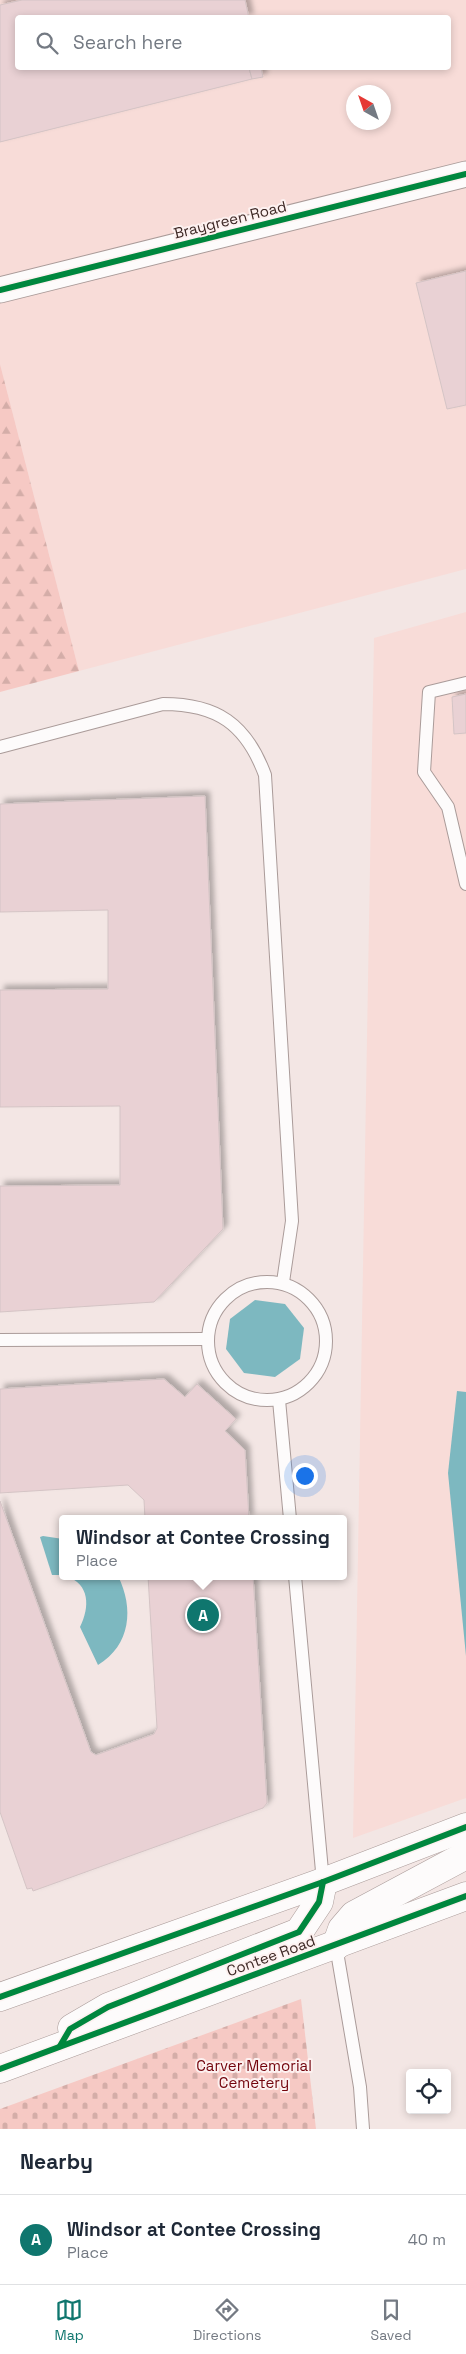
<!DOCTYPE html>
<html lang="en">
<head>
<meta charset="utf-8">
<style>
	:root { --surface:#fff; --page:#f2f2f3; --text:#1f2937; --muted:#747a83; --line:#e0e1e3; --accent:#0f766e }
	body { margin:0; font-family:"Space Grotesk",sans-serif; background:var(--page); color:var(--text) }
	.controls { position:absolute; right:15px; bottom:15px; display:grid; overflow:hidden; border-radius:5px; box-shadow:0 2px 8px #0003 }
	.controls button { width:45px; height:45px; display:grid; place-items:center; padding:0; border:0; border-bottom:1px solid var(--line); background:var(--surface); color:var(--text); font:25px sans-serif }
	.compass { position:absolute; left:346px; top:85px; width:45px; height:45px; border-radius:50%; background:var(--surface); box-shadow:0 2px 8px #0003; rotate:320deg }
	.you { position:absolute; left:304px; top:1475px; width:18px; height:18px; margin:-12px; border:4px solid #fff; border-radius:50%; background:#1a73e8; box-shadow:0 0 0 8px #1a73e833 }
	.badge { display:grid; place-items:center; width:32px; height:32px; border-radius:50%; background:var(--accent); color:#fff; font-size:16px; font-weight:700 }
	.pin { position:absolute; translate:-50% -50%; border:2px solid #fff; box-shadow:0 1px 5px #0006 }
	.popup { position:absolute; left:59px; top:1515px; width:288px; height:65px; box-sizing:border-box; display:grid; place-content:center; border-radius:5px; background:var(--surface); filter:drop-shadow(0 1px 4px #0005); font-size:16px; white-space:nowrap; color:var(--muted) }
	.popup b { font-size:19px; color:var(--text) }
	.popup::after { content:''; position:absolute; left:50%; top:100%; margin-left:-10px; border:10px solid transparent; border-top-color:var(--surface) }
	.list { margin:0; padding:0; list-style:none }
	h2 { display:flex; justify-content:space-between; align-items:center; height:65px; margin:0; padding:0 20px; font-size:21px }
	h2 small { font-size:16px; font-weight:400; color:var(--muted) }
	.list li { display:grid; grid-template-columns:32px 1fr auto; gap:15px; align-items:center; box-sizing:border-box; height:90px; padding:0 20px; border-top:1px solid var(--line) }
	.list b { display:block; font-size:19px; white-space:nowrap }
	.list p { margin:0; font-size:16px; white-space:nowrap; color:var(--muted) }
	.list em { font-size:16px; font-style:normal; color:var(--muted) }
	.icon { flex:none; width:28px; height:28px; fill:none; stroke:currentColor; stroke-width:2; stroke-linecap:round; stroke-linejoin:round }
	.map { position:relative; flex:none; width:466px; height:2129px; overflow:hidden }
	.search { position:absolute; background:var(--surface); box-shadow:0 2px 8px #0003; left:15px; right:15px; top:15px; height:55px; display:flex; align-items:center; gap:12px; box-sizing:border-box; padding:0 18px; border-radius:5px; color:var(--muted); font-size:19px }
	.sheet { height:155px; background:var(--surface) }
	nav { display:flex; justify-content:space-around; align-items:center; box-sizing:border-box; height:70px; border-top:1px solid var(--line); background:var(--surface); font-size:14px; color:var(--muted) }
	nav a { display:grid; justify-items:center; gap:2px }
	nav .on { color:var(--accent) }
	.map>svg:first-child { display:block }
	.built { fill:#f8dcd8; fill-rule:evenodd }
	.forest { fill:url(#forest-firs) }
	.cemetery { fill:url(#cemetery-stones) }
	.water { fill:#7db8c0 }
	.building { fill:#e9d1d4; stroke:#d4c4c5; filter:url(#shadow) }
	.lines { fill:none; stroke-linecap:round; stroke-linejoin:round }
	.lane-casing { stroke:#aa9b99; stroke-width:14 }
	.street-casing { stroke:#aa9b99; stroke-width:27 }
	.secondary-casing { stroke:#aa9b99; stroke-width:29 }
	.lane { stroke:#fdfbfb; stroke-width:12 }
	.street { stroke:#fdfbfb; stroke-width:25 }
	.secondary { stroke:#fdfbfb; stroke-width:28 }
	.cycleway-casing { stroke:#fdf1f0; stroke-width:9 }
	.cycleway { stroke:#00873e; stroke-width:6 }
	.labels { text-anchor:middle; stroke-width:4; stroke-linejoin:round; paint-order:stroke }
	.street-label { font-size:15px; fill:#3d2825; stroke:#fdf1f0 }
	.park-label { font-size:15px; fill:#73040c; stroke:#fdf1f0 }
</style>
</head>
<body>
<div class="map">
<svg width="466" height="2129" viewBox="0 0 466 2129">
	<defs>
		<pattern id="forest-firs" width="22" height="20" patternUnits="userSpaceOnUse" patternTransform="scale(1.25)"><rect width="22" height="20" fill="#f6c9c4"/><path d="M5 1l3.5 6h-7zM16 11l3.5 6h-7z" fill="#d4ada8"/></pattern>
		<pattern id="cemetery-stones" width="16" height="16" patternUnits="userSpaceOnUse" patternTransform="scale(1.25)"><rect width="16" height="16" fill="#f6c9c4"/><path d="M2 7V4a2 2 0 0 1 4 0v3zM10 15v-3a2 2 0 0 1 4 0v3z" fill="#d4ada8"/></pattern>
		<filter id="shadow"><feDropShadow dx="4.5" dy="-4.5" stdDeviation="2.5" flood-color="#0004"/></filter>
	</defs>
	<rect width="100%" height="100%" fill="#f3e6e4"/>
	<g class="built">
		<path d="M 0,0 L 466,0 L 466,569 L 79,671 L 0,364 ZM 18,18 L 448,18 L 448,68 L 18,68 ZM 354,92 L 384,92 L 384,122 L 354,122 Z"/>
		<path d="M 466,612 L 466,1798 L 353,1838 L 374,638 Z"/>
	</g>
	<path class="forest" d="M 0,364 L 79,671 L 0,692 Z"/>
	<path class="cemetery" d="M 301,1999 L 316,2129 L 0,2129 L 0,2109 Z"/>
	<g class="water">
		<path d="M 255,1300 L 285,1304 L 304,1328 L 300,1359 L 275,1377 L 244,1373 L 226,1349 L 230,1319 Z"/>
		<path d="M 457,1391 L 466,1392 L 466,1656 L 448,1473 Z"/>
		<path d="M 43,1536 L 63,1539 L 63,1575 L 52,1575 L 40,1537 Z"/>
		<path d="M 66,1576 L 118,1576 C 134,1608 131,1645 98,1665 L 80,1627 C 90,1607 90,1584 66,1576 Z"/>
	</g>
	<g class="building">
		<path d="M 22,0 L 245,0 L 249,18 L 18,18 L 18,68 L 249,68 L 252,79 L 0,142 L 0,5 Z"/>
		<path d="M 249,68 L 261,68 L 263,77 L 252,79 Z"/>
		<path d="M 466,271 L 466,405 L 447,409 L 416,283 Z"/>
		<path d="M 466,694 L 466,733 L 454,734 L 452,697 Z"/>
		<path d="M 205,796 L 223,1229 L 154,1302 L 0,1312 L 0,1186 L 120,1185 L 120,1106 L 0,1107 L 0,990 L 108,989 L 108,910 L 0,912 L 0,804 Z"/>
		<path d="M 164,1379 L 185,1397 L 197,1384 L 236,1419 L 225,1431 L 245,1450 L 249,1519 L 145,1519 L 144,1500 L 128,1485 L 0,1493 L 0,1389 Z"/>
		<path d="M 0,1501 L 91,1752 L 96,1755 L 154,1734 L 157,1728 L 148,1576 L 253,1576 L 267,1803 L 263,1808 L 33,1891 L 32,1888 L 27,1889 L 0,1812 Z"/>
	</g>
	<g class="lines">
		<defs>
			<g id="lane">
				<path d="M 466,683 L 429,692 L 424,772 L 448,807 L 466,884"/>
				<path d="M 0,747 L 163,704 C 217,704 246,724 265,775 L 292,1221 L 283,1282"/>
				<circle cx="267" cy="1341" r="59"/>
				<path d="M 0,1340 L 205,1339"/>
				<path d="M 279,1400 L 290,1519"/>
				<path d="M 295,1576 L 323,1882"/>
				<path d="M 336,1946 L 360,2087 L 363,2129"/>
			</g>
			<path id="street" d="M 0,290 L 466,174"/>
			<g id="secondary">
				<path d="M 336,1946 L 342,1929 L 354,1915 L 466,1855"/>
				<path d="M 0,1997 L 323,1882 L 466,1827"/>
				<path d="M 72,2028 L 108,2007 L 299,1932 L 319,1902 L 323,1882"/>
				<path d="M 0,2069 L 466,1896"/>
			</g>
		</defs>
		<use href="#lane" class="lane-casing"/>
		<use href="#street" class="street-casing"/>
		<use href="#secondary" class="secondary-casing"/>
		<use href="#lane" class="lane"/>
		<use href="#street" class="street"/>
		<use href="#secondary" class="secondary"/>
		<defs>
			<g id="cycleway">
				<path d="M 0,290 L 466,174"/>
				<path d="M 0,1997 L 323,1882 L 466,1827"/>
				<path d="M 60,2046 L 70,2029 L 108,2007 L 299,1932 L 319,1902 L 323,1882"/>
				<path d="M 0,2069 L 466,1896"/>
			</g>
		</defs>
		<use href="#cycleway" class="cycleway-casing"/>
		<use href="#cycleway" class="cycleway"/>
	</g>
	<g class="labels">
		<g class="street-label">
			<text transform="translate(230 220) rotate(-14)" y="5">Braygreen Road</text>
			<text transform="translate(271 1956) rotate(-20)" y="5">Contee Road</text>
		</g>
		<g class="park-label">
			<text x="254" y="2071">Carver Memorial<tspan x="254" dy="17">Cemetery</tspan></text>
		</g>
	</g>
</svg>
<div class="controls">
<button><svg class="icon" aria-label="locate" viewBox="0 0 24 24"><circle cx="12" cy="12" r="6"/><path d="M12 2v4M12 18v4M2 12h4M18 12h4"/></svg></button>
</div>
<svg class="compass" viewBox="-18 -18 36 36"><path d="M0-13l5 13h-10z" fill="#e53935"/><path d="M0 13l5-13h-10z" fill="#747a83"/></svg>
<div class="you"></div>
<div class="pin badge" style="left:203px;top:1615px">A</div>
<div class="popup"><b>Windsor at Contee Crossing</b>Place</div>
<div class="search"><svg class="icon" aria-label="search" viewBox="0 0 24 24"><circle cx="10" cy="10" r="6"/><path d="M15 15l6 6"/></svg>Search here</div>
</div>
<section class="sheet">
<h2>Nearby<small></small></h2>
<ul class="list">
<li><span class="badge">A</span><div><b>Windsor at Contee Crossing</b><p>Place</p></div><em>40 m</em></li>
</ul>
</section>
<nav>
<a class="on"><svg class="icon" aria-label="map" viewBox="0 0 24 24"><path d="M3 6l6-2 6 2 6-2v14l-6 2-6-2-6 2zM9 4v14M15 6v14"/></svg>Map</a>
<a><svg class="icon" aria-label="directions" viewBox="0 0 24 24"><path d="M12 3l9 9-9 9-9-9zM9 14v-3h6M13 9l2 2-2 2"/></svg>Directions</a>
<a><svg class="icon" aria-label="saved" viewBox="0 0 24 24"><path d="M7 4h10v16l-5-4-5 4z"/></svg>Saved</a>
</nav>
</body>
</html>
